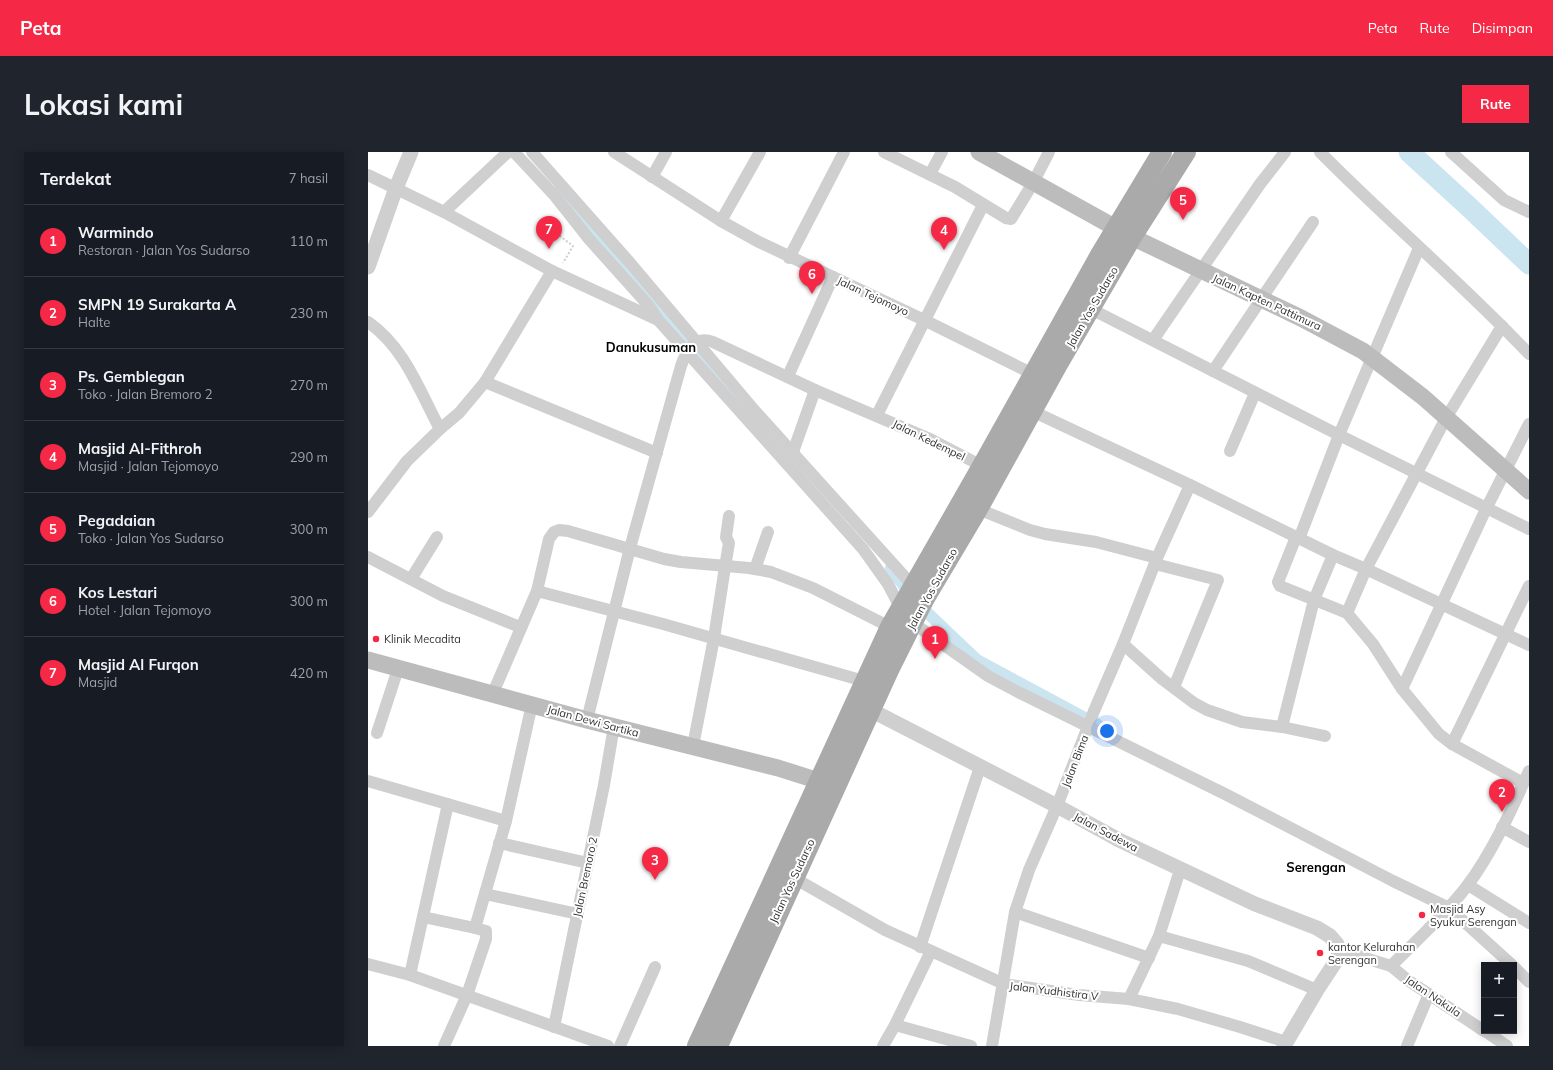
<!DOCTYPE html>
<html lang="id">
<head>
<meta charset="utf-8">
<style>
	:root { --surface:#171b24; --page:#20242c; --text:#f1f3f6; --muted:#9ea1a6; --line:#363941; --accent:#f52845 }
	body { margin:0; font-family:Mulish,sans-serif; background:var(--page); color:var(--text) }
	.controls { position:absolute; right:12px; bottom:12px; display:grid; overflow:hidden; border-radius:0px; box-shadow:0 2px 10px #0003 }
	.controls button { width:36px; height:36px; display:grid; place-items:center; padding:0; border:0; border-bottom:1px solid var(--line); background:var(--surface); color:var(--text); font:20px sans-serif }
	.you { position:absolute; left:739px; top:579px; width:14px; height:14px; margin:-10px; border:3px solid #fff; border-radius:50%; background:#1a73e8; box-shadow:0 0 0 6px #1a73e833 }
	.badge { display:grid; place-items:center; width:26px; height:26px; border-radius:50%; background:var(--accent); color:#fff; font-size:13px; font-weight:700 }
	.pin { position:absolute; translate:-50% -33px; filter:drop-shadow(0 1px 2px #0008) }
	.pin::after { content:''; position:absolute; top:21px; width:14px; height:12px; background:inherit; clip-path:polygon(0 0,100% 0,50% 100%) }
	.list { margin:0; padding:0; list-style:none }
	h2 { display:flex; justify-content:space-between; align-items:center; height:52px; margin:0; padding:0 16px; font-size:17px }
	h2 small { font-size:13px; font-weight:400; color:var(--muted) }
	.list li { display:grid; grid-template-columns:26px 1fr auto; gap:12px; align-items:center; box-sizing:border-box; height:72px; padding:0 16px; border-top:1px solid var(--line) }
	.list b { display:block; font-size:15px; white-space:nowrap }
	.list p { margin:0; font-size:13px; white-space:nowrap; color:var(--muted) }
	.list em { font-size:13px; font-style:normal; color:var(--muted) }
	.map { position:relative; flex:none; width:1161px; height:894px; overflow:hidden; border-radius:0px }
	header { display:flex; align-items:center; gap:24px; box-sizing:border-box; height:56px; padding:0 20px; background:var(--accent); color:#fff }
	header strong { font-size:19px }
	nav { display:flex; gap:22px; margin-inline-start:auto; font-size:14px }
	.intro { display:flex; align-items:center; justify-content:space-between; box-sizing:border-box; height:96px; padding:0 24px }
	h1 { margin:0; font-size:28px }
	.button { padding:10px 18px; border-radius:0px; background:var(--accent); color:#fff; font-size:14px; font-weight:700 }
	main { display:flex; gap:24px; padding:0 24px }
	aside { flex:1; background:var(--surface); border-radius:0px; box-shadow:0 2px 10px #0003 }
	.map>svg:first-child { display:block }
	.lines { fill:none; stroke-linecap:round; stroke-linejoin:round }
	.canal { stroke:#cbe5f0; stroke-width:12 }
	.river { stroke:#cbe5f0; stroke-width:21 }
	.path { stroke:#cfcfcf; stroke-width:2; stroke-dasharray:2 2; stroke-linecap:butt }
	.minor { stroke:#cfcfcf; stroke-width:12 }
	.tertiary { stroke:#cfcfcf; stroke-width:15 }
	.secondary { stroke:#bcbcbc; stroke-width:17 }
	.primary { stroke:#aaa; stroke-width:20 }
	.poi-dot { fill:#f52845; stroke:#fff; stroke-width:1.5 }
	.labels { text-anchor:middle; stroke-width:4; stroke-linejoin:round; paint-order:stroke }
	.street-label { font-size:11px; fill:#323232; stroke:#fff }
	.poi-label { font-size:11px; fill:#323232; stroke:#fff; text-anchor:start }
	.quarter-label { font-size:13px; font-weight:bold; fill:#000; stroke:#fff }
</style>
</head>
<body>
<header>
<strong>Peta</strong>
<nav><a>Peta</a><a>Rute</a><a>Disimpan</a></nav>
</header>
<div class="intro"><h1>Lokasi kami</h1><a class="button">Rute</a></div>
<main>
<aside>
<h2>Terdekat<small>7 hasil</small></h2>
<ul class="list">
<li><span class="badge">1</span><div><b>Warmindo</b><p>Restoran · Jalan Yos Sudarso</p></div><em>110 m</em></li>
<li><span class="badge">2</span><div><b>SMPN 19 Surakarta A</b><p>Halte</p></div><em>230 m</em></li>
<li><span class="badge">3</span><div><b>Ps. Gemblegan</b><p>Toko · Jalan Bremoro 2</p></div><em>270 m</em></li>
<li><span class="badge">4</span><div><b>Masjid Al-Fithroh</b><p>Masjid · Jalan Tejomoyo</p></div><em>290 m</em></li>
<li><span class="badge">5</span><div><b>Pegadaian</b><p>Toko · Jalan Yos Sudarso</p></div><em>300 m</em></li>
<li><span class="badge">6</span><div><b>Kos Lestari</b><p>Hotel · Jalan Tejomoyo</p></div><em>300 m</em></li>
<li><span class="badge">7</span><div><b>Masjid Al Furqon</b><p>Masjid</p></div><em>420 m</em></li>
</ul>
</aside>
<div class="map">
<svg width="1161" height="894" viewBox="0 0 1161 894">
	<rect width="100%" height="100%" fill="#fff"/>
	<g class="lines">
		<g class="canal">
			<path d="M 191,40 L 382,262"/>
			<path d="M 523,416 L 547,449 L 609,508 L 730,573"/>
		</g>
		<path class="river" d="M 1041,0 L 1101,55 L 1161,112"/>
		<path class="path" d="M 179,74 L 205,94 L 195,111"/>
		<g class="minor">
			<path d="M 146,0 L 187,44 L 221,87 L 281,154 L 291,169 L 495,397 L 520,432 L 533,457"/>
			<path d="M 164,0 L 263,112 L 387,259 L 545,434"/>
			<path d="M 246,0 L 353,69 L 389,89 L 556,168 L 665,222"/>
			<path d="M 516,0 L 587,35 L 638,66 L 643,67 L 665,31 L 681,0"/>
			<path d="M 952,0 C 1020,69 1095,132 1161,202"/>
			<path d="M 1083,0 L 1136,48 L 1161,60"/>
			<path d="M 562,22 L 574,0"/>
			<path d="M 0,23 L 76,60 L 184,119 L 288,167"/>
			<path d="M 284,25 L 298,0"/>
			<path d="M 76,60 L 140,0"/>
			<path d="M 353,69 L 392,0"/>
			<path d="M 421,106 L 476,0"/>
			<path d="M 723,157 L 971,283 L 1161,377"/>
			<path d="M 0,170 C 37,196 51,238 72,277"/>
			<path d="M 785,188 L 892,32 L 917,0"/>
			<path d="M 845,219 L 945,70"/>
			<path d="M 420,224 L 465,125"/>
			<path d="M 117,230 L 289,301"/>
			<path d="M 664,259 L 822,333 L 965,403 L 998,417 L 1161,493"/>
			<path d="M 509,263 L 615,53"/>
			<path d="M 862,299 L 887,241"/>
			<path d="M 425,300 L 447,238"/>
			<path d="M 610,357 L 662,378 L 677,382 L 728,390 L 789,406"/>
			<path d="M 0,360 L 39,309 L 72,277 L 91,261 L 117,230 L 184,119"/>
			<path d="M 928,385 L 910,430 L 912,434 L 979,461 L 1005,492 L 1034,537 L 1071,582 L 1084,592 L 1155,631"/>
			<path d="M 931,387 L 971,283 L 1051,96"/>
			<path d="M 0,405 L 75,444 L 152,475"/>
			<path d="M 787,412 L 850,428 L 806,535"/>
			<path d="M 387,417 L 400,380"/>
			<path d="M 43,427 L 69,385"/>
			<path d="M 169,439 L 295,472 L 496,529"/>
			<path d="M 979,461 L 998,417 L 1078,266 L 1134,174"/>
			<path d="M 545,471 L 620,524 L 650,540 L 857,642 L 1025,729 L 1081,756 L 1144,813"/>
			<path d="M 755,492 L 794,527 L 826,551 L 839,558 L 874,570 L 914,575 L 957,584"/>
			<path d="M 1034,537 L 1118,357 L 1161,272"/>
			<path d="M 125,541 L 169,439 L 181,387 L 186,380 L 191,378 L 200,379 L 296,407 L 313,410 L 381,416 L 403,420 L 445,436 L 522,475"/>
			<path d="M 219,568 L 262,396 L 313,214 C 318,199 327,183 345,190 L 447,238 L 562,287 L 614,314"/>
			<path d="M 914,575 L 946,448 L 965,403"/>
			<path d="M 9,581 L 30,517"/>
			<path d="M 1084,592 L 1161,434"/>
			<path d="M 325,594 L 346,486 L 357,415 L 361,391 L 358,385 L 361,364"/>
			<path d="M 0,629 L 138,669"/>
			<path d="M 1134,675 L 1161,690"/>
			<path d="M 131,691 L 220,711"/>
			<path d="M 426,726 L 517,778 L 636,832 L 711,843 L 761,847 L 810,857 L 872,875 L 918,890"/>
			<path d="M 1100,733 L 1161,771"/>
			<path d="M 117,742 L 210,762"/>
			<path d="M 647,760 L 781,806"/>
			<path d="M 55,765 L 107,776 L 138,669 L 164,552"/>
			<path d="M 791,784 L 880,809 L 949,838"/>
			<path d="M 552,795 L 612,615"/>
			<path d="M 971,798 L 1023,814 L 1041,829 L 1116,879"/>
			<path d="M 0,812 L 42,823 L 240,894"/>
			<path d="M 1023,814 C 1049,788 1077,763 1099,734 C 1124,701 1144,657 1161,619"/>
			<path d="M 1146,815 L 1161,830"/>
			<path d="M 42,823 L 80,652"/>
			<path d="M 761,847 L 791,784 L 812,718"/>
			<path d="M 527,873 L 603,894"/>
			<path d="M 186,875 L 236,633 L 246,574"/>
			<path d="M 1117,879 L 1139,894"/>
			<path d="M 76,894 L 99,843 L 118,787 L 118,779 L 107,776"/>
			<path d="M 252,894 L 287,815"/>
			<path d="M 515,894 L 527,873 L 563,799"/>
			<path d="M 624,894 L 647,760 L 661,718 L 689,654 L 726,559 L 755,492 L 789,406 L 822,333"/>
			<path d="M 1039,894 L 1061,842"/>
		</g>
		<g class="tertiary">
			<path d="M 0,115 L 28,36 L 43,0"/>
			<path d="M 493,553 L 689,654 L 751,688 L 887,752 L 949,776 L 962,784 L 969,792 L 971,798 L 970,806 L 949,838 L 916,894"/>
		</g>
		<g class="secondary">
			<path d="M 611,0 L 764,85 L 933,166 L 995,199 L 1055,245 L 1161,339"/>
			<path d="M 0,508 L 219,568 L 410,616 L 451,629"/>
		</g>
		<g class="primary">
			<path d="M 329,894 L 522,475 L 614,314 L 732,103 L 794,0"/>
			<path d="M 350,894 L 521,518 L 556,448 L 610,357 L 689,214 L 764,85 L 818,0"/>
		</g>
	</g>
	<g class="poi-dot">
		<circle cx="8" cy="487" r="4"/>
		<circle cx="1054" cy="763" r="4"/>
		<circle cx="952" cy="801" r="4"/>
	</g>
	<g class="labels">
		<g class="street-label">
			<text transform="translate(505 144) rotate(25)" y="4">Jalan Tejomoyo</text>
			<text transform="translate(899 150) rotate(25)" y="4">Jalan Kapten Pattimura</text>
			<text transform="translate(724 155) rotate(-60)" y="4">Jalan Yos Sudarso</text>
			<text transform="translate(561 288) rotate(26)" y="4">Jalan Kedempel</text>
			<text transform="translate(564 437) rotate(-61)" y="4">Jalan Yos Sudarso</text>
			<text transform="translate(225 569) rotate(15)" y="4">Jalan Dewi Sartika</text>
			<text transform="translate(707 609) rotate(-69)" y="4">Jalan Bima</text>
			<text transform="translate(738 680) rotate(28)" y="4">Jalan Sadewa</text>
			<text transform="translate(217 725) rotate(-78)" y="4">Jalan Bremoro 2</text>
			<text transform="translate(424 729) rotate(-65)" y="4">Jalan Yos Sudarso</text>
			<text transform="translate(686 839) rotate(7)" y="4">Jalan Yudhistira V</text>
			<text transform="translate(1065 844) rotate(34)" y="4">Jalan Nakula</text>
		</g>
		<g class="poi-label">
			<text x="16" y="491">Klinik Mecadita</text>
			<text x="1062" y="761">Masjid Asy<tspan x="1062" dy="13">Syukur Serengan</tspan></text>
			<text x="960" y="799">kantor Kelurahan<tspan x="960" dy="13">Serengan</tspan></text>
		</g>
		<g class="quarter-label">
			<text x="283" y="200">Danukusuman</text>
			<text x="948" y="720">Serengan</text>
		</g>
	</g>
</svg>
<div class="controls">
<button>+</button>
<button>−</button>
</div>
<div class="you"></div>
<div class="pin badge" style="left:567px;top:507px">1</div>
<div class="pin badge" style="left:1134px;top:660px">2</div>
<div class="pin badge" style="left:287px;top:728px">3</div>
<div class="pin badge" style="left:576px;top:98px">4</div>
<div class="pin badge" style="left:815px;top:68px">5</div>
<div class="pin badge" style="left:444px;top:142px">6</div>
<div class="pin badge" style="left:181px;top:97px">7</div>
</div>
</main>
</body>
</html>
